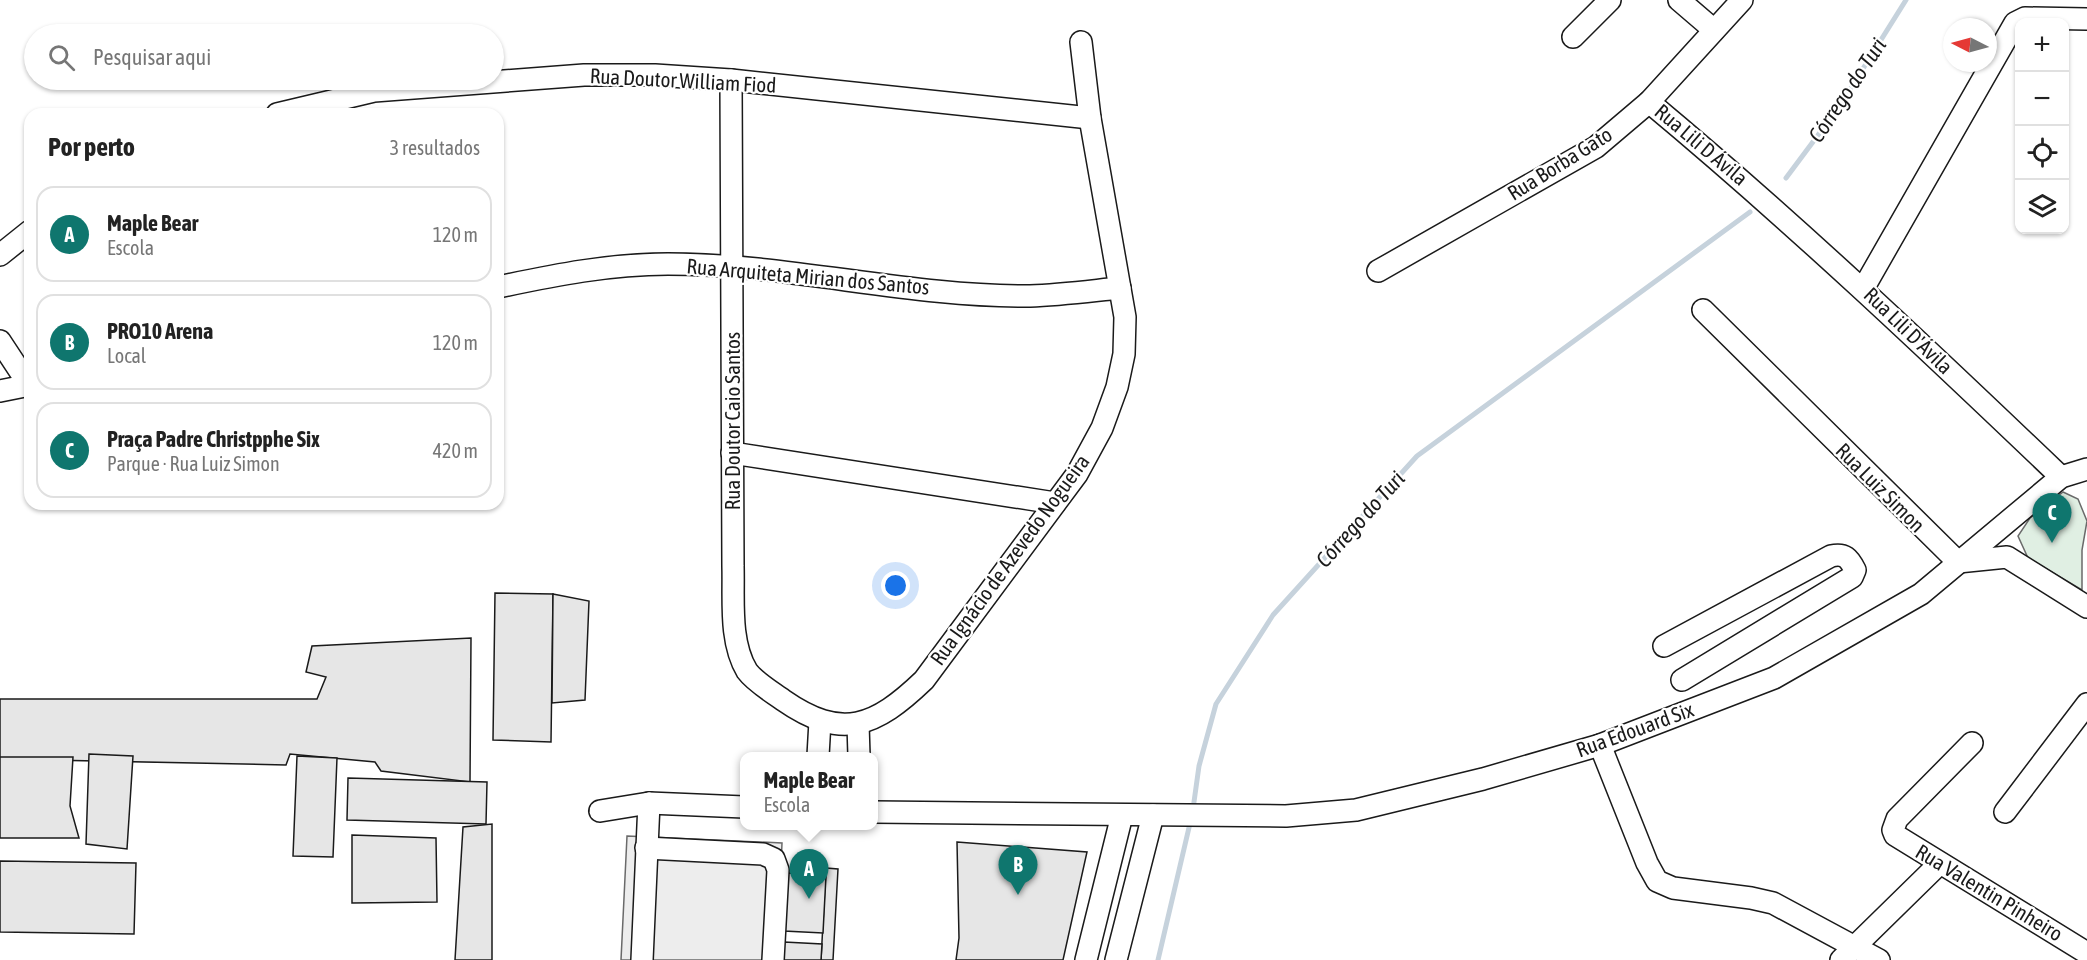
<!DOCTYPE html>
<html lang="pt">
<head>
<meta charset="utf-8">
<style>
	:root { --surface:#fff; --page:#f2f2f2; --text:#222; --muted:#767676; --line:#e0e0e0; --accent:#0f766e }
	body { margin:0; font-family:"Asap Condensed",sans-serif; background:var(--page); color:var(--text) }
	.controls { position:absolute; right:18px; top:18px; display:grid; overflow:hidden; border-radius:12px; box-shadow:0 2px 4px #0004 }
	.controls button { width:54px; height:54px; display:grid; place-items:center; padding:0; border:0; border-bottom:2px solid var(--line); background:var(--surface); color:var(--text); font:30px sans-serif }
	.compass { position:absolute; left:1943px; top:18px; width:54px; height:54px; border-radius:50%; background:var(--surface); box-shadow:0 2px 4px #0004; rotate:276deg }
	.you { position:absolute; left:896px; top:586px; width:21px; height:21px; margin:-15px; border:4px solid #fff; border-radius:50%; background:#1a73e8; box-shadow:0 0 0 9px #1a73e833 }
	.badge { display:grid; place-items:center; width:39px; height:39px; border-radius:50%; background:var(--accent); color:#fff; font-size:20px; font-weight:700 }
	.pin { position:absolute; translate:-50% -50px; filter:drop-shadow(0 2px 3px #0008) }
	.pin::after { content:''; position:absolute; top:32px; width:21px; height:18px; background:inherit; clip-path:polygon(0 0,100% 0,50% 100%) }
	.popup { position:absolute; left:740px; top:752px; width:138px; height:78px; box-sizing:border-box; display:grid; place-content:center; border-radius:12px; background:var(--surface); filter:drop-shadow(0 2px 4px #0005); font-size:20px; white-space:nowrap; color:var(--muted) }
	.popup b { font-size:22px; color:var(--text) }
	.popup::after { content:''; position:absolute; left:50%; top:100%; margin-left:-12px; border:12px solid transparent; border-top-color:var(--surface) }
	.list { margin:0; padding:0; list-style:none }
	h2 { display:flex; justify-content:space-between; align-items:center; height:78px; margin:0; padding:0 24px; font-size:26px }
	h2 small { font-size:20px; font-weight:400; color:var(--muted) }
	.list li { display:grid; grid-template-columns:39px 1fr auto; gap:18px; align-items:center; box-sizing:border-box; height:96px; margin:0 12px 12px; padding:0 12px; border:2px solid var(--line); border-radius:18px }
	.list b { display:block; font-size:22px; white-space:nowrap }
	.list p { margin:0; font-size:20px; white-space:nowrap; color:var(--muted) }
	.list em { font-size:20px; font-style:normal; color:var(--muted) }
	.icon { flex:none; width:33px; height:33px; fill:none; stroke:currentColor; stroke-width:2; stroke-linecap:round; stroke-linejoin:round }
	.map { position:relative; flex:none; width:2087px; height:960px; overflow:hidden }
	.search { position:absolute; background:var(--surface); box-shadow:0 2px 4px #0004; left:24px; top:24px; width:480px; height:66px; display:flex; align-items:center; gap:15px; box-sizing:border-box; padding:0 21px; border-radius:33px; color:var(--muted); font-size:22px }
	.panel { position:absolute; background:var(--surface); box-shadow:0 2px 4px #0004; left:24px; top:108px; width:480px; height:402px; border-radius:18px }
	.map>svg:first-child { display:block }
	.green { fill:#e0efe3; stroke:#6a6a6a; stroke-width:1.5 }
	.parking { fill:#ededed; stroke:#6a6a6a; stroke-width:1.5 }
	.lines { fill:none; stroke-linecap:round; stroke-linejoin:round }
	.stream { stroke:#c6d2dc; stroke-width:5 }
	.building { fill:#e6e6e6; stroke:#1a1a1a; stroke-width:1.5 }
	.minor-casing { stroke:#1a1a1a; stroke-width:24 }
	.minor { stroke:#fff; stroke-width:21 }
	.labels { text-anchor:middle; stroke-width:4.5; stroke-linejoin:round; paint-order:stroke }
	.street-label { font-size:21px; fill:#1a1a1a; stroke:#fff }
	.water-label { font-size:22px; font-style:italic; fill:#1a1a1a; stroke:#fff }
</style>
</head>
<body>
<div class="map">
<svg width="2087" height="960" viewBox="0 0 2087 960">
	<rect width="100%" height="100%" fill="#fff"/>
	<path class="green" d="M 2063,492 L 2078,499 L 2087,521 L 2082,550 L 2082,590 L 2028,558 L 2018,536 L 2030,518 Z"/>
	<path class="parking" d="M 627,836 L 782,843 L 777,960 L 621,960 Z"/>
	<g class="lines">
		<g class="stream">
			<path d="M 1786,178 L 1839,107 L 1906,0"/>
			<path d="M 1193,809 L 1199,766 L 1216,704 L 1273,615 L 1417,456 L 1750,212"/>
			<path d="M 1158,960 L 1191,819"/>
		</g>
	</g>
	<g class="building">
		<path d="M 495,593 L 553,594 L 551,742 L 493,740 Z"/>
		<path d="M 553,594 L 589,601 L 585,700 L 552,703 Z"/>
		<path d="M 471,638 L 470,782 L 381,771 L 375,762 L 290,754 L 286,765 L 0,759 L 0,699 L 317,699 L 326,677 L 306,672 L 312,646 Z"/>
		<path d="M 89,754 L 133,756 L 127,849 L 86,844 Z"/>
		<path d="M 297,756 L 337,758 L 333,857 L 293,856 Z"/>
		<path d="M 0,757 L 73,757 L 70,806 L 79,838 L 0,838 Z"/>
		<path d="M 348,778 L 487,782 L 486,824 L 347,820 Z"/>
		<path d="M 492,824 L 492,960 L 455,960 L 463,827 Z"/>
		<path d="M 352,835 L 436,838 L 437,902 L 352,903 Z"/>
		<path d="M 957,842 L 1087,852 L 1063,960 L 956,960 L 959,938 Z"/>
		<path d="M 0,861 L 136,863 L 134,934 L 0,932 Z"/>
		<path d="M 826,868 L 838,869 L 833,960 L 821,960 Z"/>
		<path d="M 788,873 L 826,876 L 823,933 L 784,931 Z"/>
		<path d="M 784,942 L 822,944 L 821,960 L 783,960 Z"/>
	</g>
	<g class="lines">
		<defs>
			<g id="minor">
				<path d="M 1679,0 L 1714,30"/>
				<path d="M 1573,37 L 1610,0"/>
				<path d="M 731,80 L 733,566 C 734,599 729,641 747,671 C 755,682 772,692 783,700 C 842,741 875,727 924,680 L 1077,474 L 1102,428 L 1117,387 L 1124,354 L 1125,317 L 1090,118 L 1081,42"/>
				<path d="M 1649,102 C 1792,221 1926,348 2061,477"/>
				<path d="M 277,114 L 374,91 L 584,75 L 655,75 L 731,80 L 1090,118"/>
				<path d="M 0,255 L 30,231"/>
				<path d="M 1378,271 L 1596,147 L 1649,102 L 1742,0"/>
				<path d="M 498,287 C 555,275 610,264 668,264 C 789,264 909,297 1030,296 C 1060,295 1090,291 1120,288"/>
				<path d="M 1863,289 L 2015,23 L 2025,18 L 2087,19"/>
				<path d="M 1703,310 L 1958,562 L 2007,557 L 2087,607"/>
				<path d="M 0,341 L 29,385"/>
				<path d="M 0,391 L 30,385"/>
				<path d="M 732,453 L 1055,503"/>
				<path d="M 1664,646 L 1831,556 C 1845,553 1849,558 1855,570 L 1852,577 L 1682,680"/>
				<path d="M 858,724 L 859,756"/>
				<path d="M 1972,743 L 1897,819 L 1893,830 L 1895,835 L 2087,953"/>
				<path d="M 1600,745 L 1647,863 L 1657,881 L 1673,888 L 1751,898 L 1773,903 L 1879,960"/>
				<path d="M 818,756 L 820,721"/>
				<path d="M 600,811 L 649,803 L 744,807"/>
				<path d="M 874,812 L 1286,816 L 1356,810 L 1483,779 L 1600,745 L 1774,678 L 1921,594 L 2061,477 L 2087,469"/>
				<path d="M 2005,812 L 2087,704"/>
				<path d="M 646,848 L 763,854 L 774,859 L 778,870 L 773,960"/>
				<path d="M 642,960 L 649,803"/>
				<path d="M 1086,960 L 1122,815"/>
				<path d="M 1116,960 L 1153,815"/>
				<path d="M 1841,960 L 1939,864"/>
			</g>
		</defs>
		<use href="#minor" class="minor-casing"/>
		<use href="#minor" class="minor"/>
	</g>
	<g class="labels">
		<g class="street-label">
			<text transform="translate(683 81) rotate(3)" y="7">Rua Doutor William Fiod</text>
			<text transform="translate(1701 145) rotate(40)" y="7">Rua Lili D Ávila</text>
			<text transform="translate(1560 164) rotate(-32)" y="7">Rua Borba Gato</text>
			<text transform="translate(808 277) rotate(5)" y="7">Rua Arquiteta Mirian dos Santos</text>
			<text transform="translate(1908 331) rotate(44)" y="7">Rua Lili D'Ávila</text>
			<text transform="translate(733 421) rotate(-90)" y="7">Rua Doutor Caio Santos</text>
			<text transform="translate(1880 488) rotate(45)" y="7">Rua Luiz Simon</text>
			<text transform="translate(1010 560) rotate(-54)" y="7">Rua Ignácio de Azevedo Nogueira</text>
			<text transform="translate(1635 730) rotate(-20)" y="7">Rua Edouard Six</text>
			<text transform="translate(1989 893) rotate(31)" y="7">Rua Valentin Pinheiro</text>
		</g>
		<g class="water-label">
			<text transform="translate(1847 90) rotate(-56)" y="8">Córrego do Turi</text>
			<text transform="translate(1360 519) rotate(-48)" y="8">Córrego do Turi</text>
		</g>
	</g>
</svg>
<div class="controls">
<button>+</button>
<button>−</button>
<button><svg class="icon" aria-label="locate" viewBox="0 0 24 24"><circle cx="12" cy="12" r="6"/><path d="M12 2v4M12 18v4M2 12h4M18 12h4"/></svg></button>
<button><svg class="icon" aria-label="layers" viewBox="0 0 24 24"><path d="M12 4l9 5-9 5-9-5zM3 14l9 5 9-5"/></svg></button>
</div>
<svg class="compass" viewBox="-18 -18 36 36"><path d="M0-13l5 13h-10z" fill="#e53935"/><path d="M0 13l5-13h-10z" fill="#767676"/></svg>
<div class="you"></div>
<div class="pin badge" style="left:809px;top:899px">A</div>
<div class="popup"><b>Maple Bear</b>Escola</div>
<div class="pin badge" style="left:1018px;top:895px">B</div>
<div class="pin badge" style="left:2052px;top:543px">C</div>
<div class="search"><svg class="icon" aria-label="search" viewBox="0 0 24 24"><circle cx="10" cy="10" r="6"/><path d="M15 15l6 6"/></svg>Pesquisar aqui</div>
<section class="panel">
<h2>Por perto<small>3 resultados</small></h2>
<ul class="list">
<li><span class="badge">A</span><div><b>Maple Bear</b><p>Escola</p></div><em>120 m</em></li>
<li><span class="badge">B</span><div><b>PRO10 Arena</b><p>Local</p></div><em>120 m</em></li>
<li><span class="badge">C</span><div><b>Praça Padre Christpphe Six</b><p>Parque · Rua Luiz Simon</p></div><em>420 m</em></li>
</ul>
</section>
</div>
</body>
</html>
